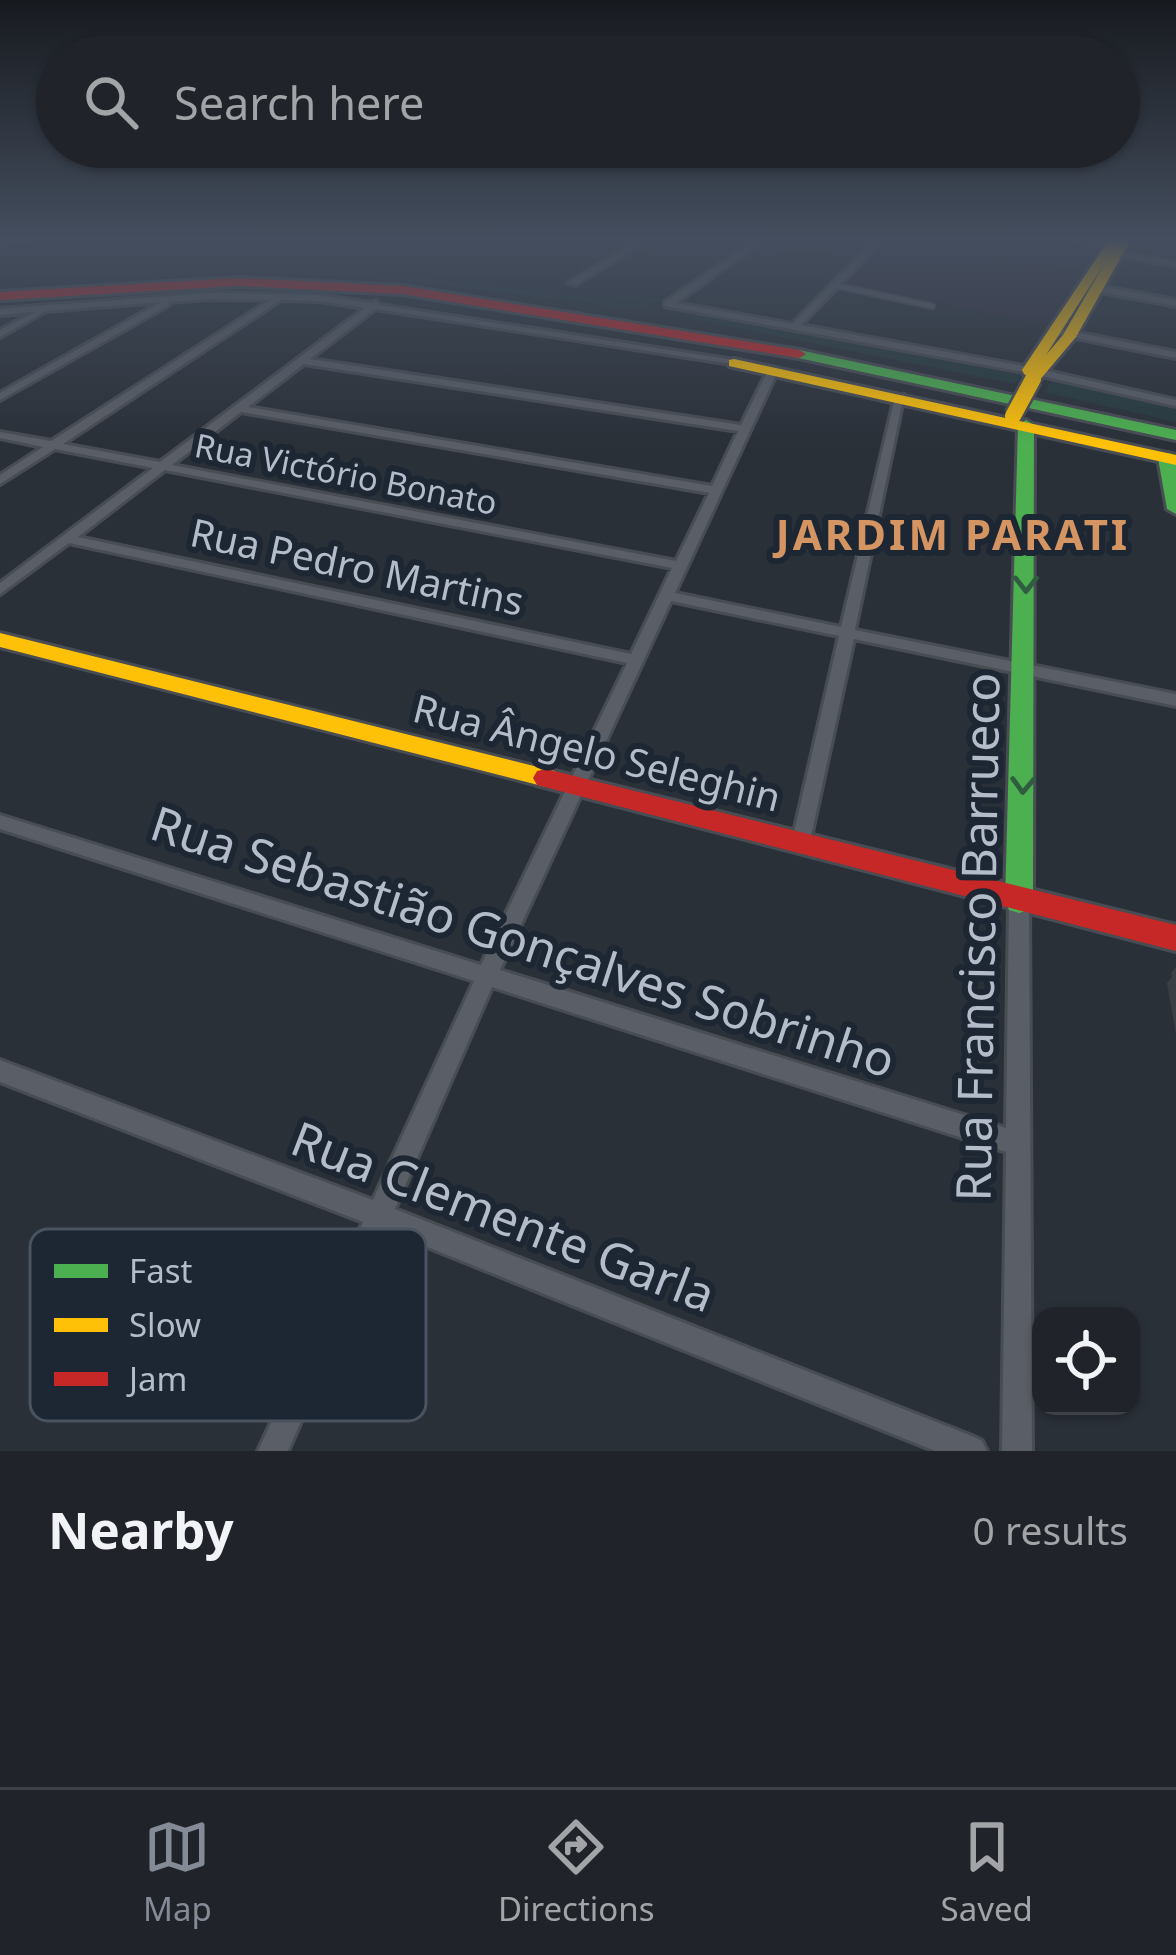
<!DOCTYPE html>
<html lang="en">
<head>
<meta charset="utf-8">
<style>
	:root { --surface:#20242a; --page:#2d3036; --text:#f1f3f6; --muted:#a2a4a8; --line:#3d4147; --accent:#848b96 }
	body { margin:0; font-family:"Noto Sans",sans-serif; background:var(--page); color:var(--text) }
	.controls { position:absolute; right:36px; bottom:36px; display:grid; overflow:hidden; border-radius:24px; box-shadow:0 3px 9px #0004 }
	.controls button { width:108px; height:108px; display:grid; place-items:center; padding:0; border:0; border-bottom:3px solid var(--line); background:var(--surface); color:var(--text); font:60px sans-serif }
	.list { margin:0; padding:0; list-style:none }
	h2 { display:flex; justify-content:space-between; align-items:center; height:156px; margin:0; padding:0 48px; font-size:51px }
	h2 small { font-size:39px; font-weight:400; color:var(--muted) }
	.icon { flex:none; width:66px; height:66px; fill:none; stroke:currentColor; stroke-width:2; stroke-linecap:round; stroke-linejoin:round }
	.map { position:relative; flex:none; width:1176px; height:1451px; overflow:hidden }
	.search { position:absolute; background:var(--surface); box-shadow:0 3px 9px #0004; left:36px; right:36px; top:36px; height:132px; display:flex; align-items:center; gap:30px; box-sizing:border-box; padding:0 42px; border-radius:66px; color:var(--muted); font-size:45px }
	.sheet { height:336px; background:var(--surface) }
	nav { display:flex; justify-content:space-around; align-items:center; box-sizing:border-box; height:168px; border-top:3px solid var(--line); background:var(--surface); font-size:33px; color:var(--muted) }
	nav a { display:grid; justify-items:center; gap:6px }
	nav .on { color:var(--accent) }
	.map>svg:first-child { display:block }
	.medical { fill:#31303e }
	.green { fill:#273a3e }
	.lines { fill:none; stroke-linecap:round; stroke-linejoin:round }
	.lane-casing { stroke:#484c53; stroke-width:8 }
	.street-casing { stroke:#484c53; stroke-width:6 }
	.fast-casing { stroke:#484c53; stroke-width:6 }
	.slow-casing { stroke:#484c53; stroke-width:6 }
	.jam-casing { stroke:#484c53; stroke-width:6 }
	.lane { stroke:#5a5e66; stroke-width:4.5 }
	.street { fill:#5a5e66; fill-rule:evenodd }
	.fast { fill:#4caf50; fill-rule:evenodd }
	.slow { fill:#ffc107; fill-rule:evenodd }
	.jam { fill:#c62828; fill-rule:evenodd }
	.slow-bridge-casing { stroke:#484c53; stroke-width:21; stroke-linecap:butt }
	.slow-bridge { stroke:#ffc107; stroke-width:16 }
	.wall { fill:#3a3f45 }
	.shaded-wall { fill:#303338 }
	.oneway { stroke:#305d3f }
	.labels { text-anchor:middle; stroke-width:12; stroke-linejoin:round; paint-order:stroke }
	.far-street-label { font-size:33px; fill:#b4bcc9; stroke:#1d2633 }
	.street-label { font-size:39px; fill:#b4bcc9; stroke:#1d2633 }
	.far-district-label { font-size:42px; font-weight:bold; letter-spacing:3px; fill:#d59563; stroke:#1d2633 }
	.near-street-label { font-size:48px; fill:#b4bcc9; stroke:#1d2633 }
	.key { fill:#1d2633; stroke:#4a5360; stroke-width:3 }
	.key-label { font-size:33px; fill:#b4bcc9 }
</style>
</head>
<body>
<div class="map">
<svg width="1176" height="1451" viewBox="0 0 1176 1451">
	<rect width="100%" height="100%" fill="#2a3038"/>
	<path class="medical" d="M 888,241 L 992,241 L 983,256 L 1015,262 L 1001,253 L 1011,241 L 1105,247 L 1088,273 L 1044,266 L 1079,274 L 1048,325 L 842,283 Z"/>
	<g class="green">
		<path d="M 260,271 L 385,275 L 612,299 L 620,293 L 666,299 L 637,309 L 397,279 Z"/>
		<path d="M 674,309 L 1020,375 L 1015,384 L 687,318 Z"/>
		<path d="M 1053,378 L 1176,405 L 1176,422 L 1044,392 Z"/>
	</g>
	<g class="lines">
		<defs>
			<path id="lane" d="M 833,285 L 932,306"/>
			<g id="street">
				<path d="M 0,241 L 27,241 L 0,244 Z"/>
				<path d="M 638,241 L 647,241 L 575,285 L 568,283 Z"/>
				<path d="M 754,241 L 763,241 L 676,303 L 792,324 L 874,241 L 882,241 L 801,325 L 1029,367 L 1176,400 L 1176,406 L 1029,373 L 665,306 L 665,302 Z"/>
				<path d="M 1075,241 L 1094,241 L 1124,247 L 1120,249 Z"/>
				<path d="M 1105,250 L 1176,262 L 1176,266 L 1108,254 Z"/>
				<path d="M 1088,284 L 1176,300 L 1176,306 L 1085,289 Z"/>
				<path d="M 209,293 L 319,295 L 371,303 L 376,301 L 380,305 L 734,360 L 738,361 L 738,365 L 375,309 L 310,359 L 741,425 L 768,370 L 777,368 L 778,370 L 675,593 L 841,627 L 895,397 L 904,395 L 855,630 L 1176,694 L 1176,706 L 854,639 L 810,841 L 808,846 L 801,848 L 794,846 L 792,841 L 839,636 L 671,601 L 500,970 L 1006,1128 L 1009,901 L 1012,895 L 1019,893 L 1026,895 L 1029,901 L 1032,1451 L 1002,1451 L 1006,1152 L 492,987 L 395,1209 L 972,1436 L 982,1441 L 987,1451 L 935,1451 L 385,1230 L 288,1451 L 258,1451 L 363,1222 L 0,1082 L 0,1060 L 373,1200 L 474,981 L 0,829 L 0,815 L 481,965 L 627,663 L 69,543 L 0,594 L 0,583 L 153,468 L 55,449 L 0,484 L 0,475 L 43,447 L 0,438 L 0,432 L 51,441 L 270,300 L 209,299 L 169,302 L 169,305 L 0,400 L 0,393 L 161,302 L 46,311 L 0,337 L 0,330 L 35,312 L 0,315 L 0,309 ZM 281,300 L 319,301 L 365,308 L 160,462 L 63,444 ZM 304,364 L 738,431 L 712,486 L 248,407 ZM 241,412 L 709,493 L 676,561 L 172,465 ZM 165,470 L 672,568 L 631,654 L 78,537 Z"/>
				<path d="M 1059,329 L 1176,352 L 1176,358 L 1056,334 L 1056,330 Z"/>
			</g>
			<g id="fast">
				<path d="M 799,350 L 1176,430 L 1176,440 L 794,357 L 794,351 Z"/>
				<path d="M 1026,420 L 1034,425 L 1033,901 L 1029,910 L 1019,913 L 1009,910 L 1005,901 L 1018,425 Z"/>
				<path d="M 1166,453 L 1172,454 L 1176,465 L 1176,514 L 1167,509 L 1158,458 Z"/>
			</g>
			<g id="slow">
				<path d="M 1108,241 L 1130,241 L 1076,337 L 1038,382 L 1028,382 L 1022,370 ZM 1106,261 L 1063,335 L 1046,355 Z"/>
				<path d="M 734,359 L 1176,455 L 1176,465 L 729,366 L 729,360 Z"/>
				<path d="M 0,633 L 546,769 L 555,771 L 559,778 L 555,785 L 546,787 L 0,647 Z"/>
			</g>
			<g id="jam">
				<path d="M 237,278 L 403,286 L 799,350 L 806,354 L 799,358 L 403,294 L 237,286 L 0,300 L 0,292 Z"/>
				<path d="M 546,769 L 1176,925 L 1176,951 L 537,785 L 533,778 L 537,771 Z"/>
			</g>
		</defs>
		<use href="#lane" class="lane-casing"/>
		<use href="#street" class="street-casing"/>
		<use href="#fast" class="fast-casing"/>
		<use href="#slow" class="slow-casing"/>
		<use href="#jam" class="jam-casing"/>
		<use href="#lane" class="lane"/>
		<use href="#street" class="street"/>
		<use href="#fast" class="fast"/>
		<use href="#slow" class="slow"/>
		<use href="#jam" class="jam"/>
		<defs>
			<path id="slow-bridge" d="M 1013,416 L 1033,379"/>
		</defs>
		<use href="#slow-bridge" class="slow-bridge-casing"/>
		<use href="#slow-bridge" class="slow-bridge"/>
	</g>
	<g class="wall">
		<path d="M 781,241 L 841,241 L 826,253 L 815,255 L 780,248 Z"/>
		<path d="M 1176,967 L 1176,1034 L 1167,983 L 1172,977 L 1171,973 Z"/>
	</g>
	<path class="shaded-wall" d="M 817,241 L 841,241 L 826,253 L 815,255 Z"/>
	<defs><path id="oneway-chevron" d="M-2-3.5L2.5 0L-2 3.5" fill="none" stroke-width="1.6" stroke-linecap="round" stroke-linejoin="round" transform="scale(3)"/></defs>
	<g class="oneway">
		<use href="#oneway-chevron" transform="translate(1026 584) rotate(90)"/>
		<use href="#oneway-chevron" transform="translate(1023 785) rotate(92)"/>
	</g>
	<linearGradient id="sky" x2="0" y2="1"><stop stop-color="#171a1f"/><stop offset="0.54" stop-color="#444e5e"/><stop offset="1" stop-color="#444e5e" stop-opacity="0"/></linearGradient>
	<rect width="1176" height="444" fill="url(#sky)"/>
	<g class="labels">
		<g class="far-street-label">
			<text transform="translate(346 474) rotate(11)" y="12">Rua Victório Bonato</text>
		</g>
		<g class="street-label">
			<text transform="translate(357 567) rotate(12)" y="14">Rua Pedro Martins</text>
			<text transform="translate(597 753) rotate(14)" y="14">Rua Ângelo Seleghin</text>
		</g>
		<g class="far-district-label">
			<text x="953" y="550">JARDIM PARATI</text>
		</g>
		<g class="near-street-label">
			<text transform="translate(978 937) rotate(-89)" y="17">Rua Francisco Barrueco</text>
			<text transform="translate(523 942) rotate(18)" y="17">Rua Sebastião Gonçalves Sobrinho</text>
			<text transform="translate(503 1217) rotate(21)" y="17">Rua Clemente Garla</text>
		</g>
	</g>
	<rect x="30" y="1229" width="396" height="192" rx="18" class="key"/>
	<rect x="54" y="1264" width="54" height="14" fill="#4caf50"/>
	<rect x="54" y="1318" width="54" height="14" fill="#ffc107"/>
	<rect x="54" y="1372" width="54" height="14" fill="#c62828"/>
	<g class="key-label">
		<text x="129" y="1283">Fast</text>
		<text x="129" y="1337">Slow</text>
		<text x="129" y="1391">Jam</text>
	</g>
</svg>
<div class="controls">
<button><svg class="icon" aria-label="locate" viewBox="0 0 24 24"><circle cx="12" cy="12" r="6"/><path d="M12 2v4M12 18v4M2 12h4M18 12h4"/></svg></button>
</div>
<div class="search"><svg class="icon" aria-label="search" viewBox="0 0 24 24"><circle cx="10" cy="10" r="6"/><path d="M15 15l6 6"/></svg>Search here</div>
</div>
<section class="sheet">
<h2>Nearby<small>0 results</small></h2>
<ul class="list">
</ul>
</section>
<nav>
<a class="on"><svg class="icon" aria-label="map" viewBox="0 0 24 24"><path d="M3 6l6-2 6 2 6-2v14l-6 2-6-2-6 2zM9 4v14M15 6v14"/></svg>Map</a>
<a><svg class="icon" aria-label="directions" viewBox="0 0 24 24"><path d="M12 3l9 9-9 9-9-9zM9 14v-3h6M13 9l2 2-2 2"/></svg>Directions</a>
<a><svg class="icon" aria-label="saved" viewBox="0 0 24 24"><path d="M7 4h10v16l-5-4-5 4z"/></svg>Saved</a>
</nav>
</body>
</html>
